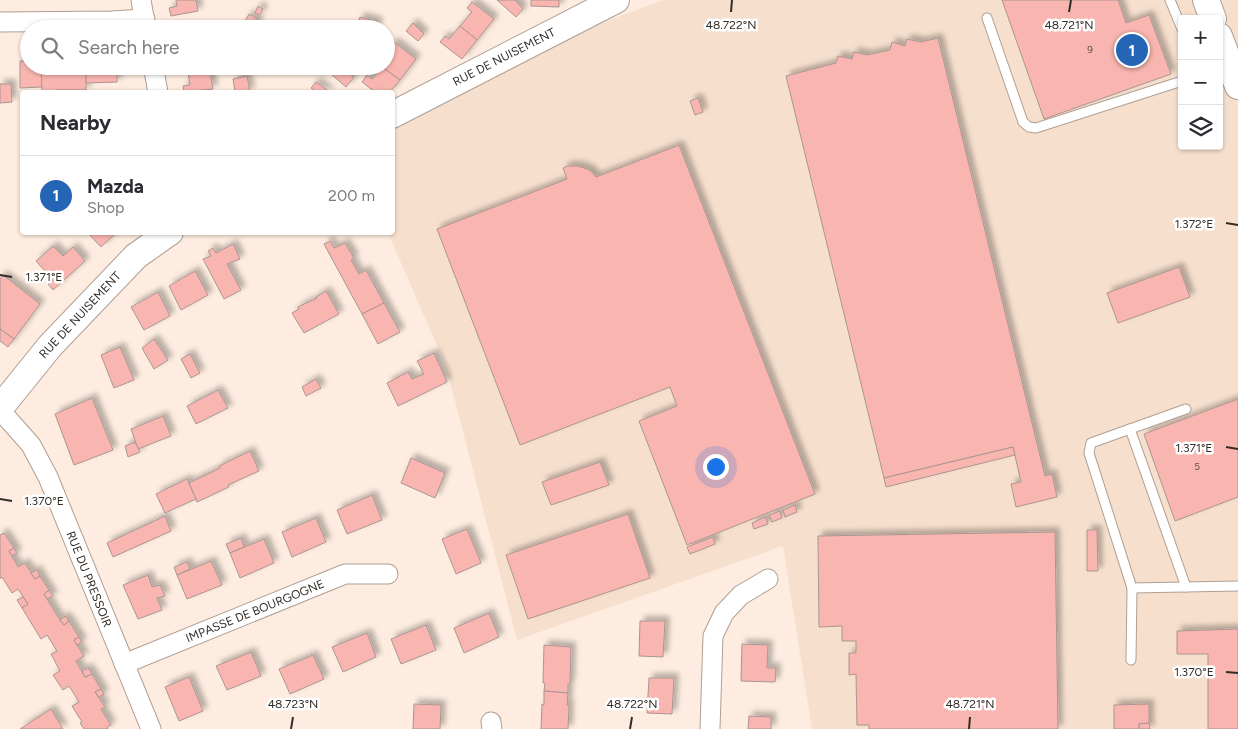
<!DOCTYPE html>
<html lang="en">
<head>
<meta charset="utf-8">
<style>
	:root { --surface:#fff; --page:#f2f2f3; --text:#2b2b33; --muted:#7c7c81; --line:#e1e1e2; --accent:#2565b6 }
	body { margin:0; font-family:Figtree,sans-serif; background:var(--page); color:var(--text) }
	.controls { position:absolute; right:15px; top:15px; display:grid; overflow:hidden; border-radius:5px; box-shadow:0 1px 4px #0004 }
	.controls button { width:45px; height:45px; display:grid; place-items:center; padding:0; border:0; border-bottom:1px solid var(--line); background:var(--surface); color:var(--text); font:25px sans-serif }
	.you { position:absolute; left:715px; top:466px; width:18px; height:18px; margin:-12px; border:4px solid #fff; border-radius:50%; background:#1a73e8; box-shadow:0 0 0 8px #1a73e833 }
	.badge { display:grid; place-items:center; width:32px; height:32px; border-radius:50%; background:var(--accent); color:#fff; font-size:16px; font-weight:700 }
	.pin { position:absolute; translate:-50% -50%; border:2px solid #fff; box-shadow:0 1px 5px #0006 }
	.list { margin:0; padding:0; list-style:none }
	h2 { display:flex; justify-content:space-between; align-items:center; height:65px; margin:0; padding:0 20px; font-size:21px }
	h2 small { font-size:16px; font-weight:400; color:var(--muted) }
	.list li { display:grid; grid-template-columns:32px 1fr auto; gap:15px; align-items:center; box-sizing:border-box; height:80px; padding:0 20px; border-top:1px solid var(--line) }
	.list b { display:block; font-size:19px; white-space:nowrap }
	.list p { margin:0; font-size:16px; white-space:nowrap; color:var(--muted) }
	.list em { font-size:16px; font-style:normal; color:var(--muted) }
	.icon { flex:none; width:28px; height:28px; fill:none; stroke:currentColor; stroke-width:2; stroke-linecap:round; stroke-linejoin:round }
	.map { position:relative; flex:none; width:1238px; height:729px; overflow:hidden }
	.search { position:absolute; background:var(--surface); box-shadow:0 1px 4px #0004; left:20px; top:20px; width:375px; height:55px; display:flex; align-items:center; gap:12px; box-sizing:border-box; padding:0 18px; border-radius:28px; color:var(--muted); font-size:19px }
	.panel { position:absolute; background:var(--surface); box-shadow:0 1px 4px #0004; left:20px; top:90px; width:375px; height:145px; border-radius:5px }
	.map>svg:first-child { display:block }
	.built { fill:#f6dfcd; fill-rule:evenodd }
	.building { fill:#f9b5af; stroke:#ab9593; filter:url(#shadow) }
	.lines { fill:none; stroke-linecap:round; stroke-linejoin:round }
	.lane-casing { stroke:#af9f93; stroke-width:11 }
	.street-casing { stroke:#af9f93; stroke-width:21 }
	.secondary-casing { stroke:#af9f93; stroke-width:28 }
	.lane { stroke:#fff; stroke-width:9 }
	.street { stroke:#fff; stroke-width:19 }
	.secondary { stroke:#fff; stroke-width:26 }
	.ticks { fill:none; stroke:#332d28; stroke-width:2 }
	.labels { text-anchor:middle; stroke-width:5; stroke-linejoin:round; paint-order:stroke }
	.number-label { font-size:10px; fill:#644f4a }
	.street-label { font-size:12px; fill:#332d28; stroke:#fff }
	.ticks-label { font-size:12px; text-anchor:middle; fill:#332d28; stroke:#fff; stroke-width:5; stroke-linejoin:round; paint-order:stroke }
</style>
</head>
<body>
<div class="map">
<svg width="1238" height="729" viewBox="0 0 1238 729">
	<defs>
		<filter id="shadow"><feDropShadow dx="4.5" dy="-4.5" stdDeviation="2.5" flood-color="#0004"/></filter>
	</defs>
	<rect width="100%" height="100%" fill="#fdecdf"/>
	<path class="built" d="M 664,0 L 1238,0 L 1238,729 L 812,729 L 783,546 L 517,640 L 446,366 L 388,233 L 392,232 L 393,125 L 584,29 ZM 1182,19 L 1219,19 L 1219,146 L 1182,146 Z"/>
	<g class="building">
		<path d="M 176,0 L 196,0 L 198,11 L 171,16 L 169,8 L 177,6 Z"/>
		<path d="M 497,0 L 515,0 L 523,9 L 516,17 Z"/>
		<path d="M 531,0 L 559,0 L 559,7 L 531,6 Z"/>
		<path d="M 1002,0 L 1118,0 L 1126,23 L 1149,15 L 1171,74 L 1044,119 Z"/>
		<path d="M 472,2 L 494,19 L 477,40 L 460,26 L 472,12 L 467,8 Z"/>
		<path d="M 258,6 L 263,9 L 260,15 L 255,13 Z"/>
		<path d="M 249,14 L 259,20 L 254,29 L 241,29 Z"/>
		<path d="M 360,17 L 378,22 L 376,29 L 356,29 Z"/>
		<path d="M 413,23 L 424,34 L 418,41 L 406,31 Z"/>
		<path d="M 460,26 L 477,40 L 462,59 L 440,42 L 445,36 L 449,39 Z"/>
		<path d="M 938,38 L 1045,476 L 1052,474 L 1057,497 L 1016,507 L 1011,484 L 1021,482 L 1013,447 L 884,478 L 786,76 L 836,63 L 838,56 L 852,59 L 854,52 L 867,55 L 890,50 L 892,42 L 905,46 L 907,39 L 921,42 Z"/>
		<path d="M 394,42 L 416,59 L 400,80 L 382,67 L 386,66 L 386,62 L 394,52 L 389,48 Z"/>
		<path d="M 20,61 L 29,61 L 29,66 L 41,66 L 42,87 L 20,88 Z"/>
		<path d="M 41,66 L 86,66 L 86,90 L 56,90 L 56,92 L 42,92 Z"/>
		<path d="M 86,66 L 117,66 L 117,82 L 86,83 Z"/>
		<path d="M 191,66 L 209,66 L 213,89 L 184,92 L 183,86 L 190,85 L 187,67 Z"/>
		<path d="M 300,66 L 313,66 L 313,67 L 308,73 Z"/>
		<path d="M 337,66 L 340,66 L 354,77 L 346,87 L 331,74 Z"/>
		<path d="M 382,67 L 400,80 L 390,92 L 375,92 L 362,82 L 367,75 L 372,79 Z"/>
		<path d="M 247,76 L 250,92 L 235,92 L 233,79 Z"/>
		<path d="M 316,82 L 330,92 L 316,92 L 311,88 Z"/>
		<path d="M 0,84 L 11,84 L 12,102 L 0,103 Z"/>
		<path d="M 698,98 L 703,112 L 695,115 L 690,101 Z"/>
		<path d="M 679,145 L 815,494 L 687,545 L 639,421 L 677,406 L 670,387 L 520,445 L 437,229 L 567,179 L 563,168 L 567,166 L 578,166 L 587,169 L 591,171 L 596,177 Z"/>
		<path d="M 87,232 L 117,232 L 101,247 Z"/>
		<path d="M 330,241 L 334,248 L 345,243 L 354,258 L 351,260 L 359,274 L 366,270 L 384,303 L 362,314 L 324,244 Z"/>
		<path d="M 233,244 L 240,259 L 227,264 L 241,290 L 224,299 L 203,259 L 211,256 L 208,251 L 213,248 L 216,253 Z"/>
		<path d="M 53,246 L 63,256 L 73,247 L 85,261 L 53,290 L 48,284 L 53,280 L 36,261 Z"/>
		<path d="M 1179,267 L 1190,297 L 1118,323 L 1107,293 Z"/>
		<path d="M 195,271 L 208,295 L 181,310 L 169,286 Z"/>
		<path d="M 3,275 L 40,304 L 14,339 L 0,329 L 0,279 Z"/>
		<path d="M 326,291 L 339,314 L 304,333 L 292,313 L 299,309 L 298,307 L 317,298 L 316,297 Z"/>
		<path d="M 158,292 L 170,316 L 144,330 L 131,307 Z"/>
		<path d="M 384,303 L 400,332 L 378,344 L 362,314 Z"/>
		<path d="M 0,329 L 14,339 L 8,347 L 0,341 Z"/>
		<path d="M 154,339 L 168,360 L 154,369 L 142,348 Z"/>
		<path d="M 120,347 L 134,380 L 114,388 L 101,355 Z"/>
		<path d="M 434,353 L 447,382 L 398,406 L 387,383 L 408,372 L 412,379 L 424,374 L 417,361 Z"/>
		<path d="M 190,354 L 200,373 L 191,378 L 181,359 Z"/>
		<path d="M 316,379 L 321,388 L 306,396 L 302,387 Z"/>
		<path d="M 218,390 L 228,408 L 196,424 L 187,406 Z"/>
		<path d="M 92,398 L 113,450 L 74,465 L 55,414 Z"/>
		<path d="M 1238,399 L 1238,497 L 1175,521 L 1144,434 Z"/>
		<path d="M 163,416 L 171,436 L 138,449 L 131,429 Z"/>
		<path d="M 135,442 L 140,452 L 128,457 L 125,446 Z"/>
		<path d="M 1013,447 L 1015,455 L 886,487 L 884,478 Z"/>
		<path d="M 250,451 L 259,471 L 228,485 L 229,487 L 197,502 L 189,483 L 220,468 L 219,466 Z"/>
		<path d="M 411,458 L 445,473 L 435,498 L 401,483 Z"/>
		<path d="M 600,462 L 609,485 L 551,505 L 542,482 Z"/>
		<path d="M 187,479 L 196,499 L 165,513 L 156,494 Z"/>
		<path d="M 372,495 L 382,520 L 347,534 L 337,510 Z"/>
		<path d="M 795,505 L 797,512 L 785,517 L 783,510 Z"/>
		<path d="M 780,511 L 782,518 L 772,522 L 769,515 Z"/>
		<path d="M 628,514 L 650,578 L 528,619 L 506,555 Z"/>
		<path d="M 165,516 L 171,531 L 113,557 L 107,543 Z"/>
		<path d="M 765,517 L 768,524 L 754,529 L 752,523 Z"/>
		<path d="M 316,518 L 326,542 L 292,557 L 282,532 Z"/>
		<path d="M 467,529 L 481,563 L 456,574 L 442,539 Z"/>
		<path d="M 1087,530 L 1097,530 L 1098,571 L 1087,571 Z"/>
		<path d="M 1055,532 L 1058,729 L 869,729 L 869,725 L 857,725 L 856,674 L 849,675 L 849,653 L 856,653 L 856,641 L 842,641 L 842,626 L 819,627 L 818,536 Z"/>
		<path d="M 4,533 L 14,548 L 9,551 L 18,567 L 25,563 L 35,579 L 40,576 L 49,590 L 44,594 L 60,620 L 64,625 L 69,621 L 79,637 L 74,640 L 84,656 L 76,661 L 85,677 L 92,674 L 101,689 L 95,692 L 105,707 L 101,709 L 111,725 L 107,727 L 108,729 L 84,729 L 80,723 L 82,722 L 72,706 L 79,702 L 69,686 L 63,690 L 53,675 L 60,671 L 51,654 L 57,651 L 47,635 L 41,639 L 22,608 L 28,604 L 18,589 L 12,593 L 2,577 L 0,579 L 0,535 Z"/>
		<path d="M 713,537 L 715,544 L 690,554 L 687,547 Z"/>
		<path d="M 241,538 L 244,547 L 230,553 L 226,544 Z"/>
		<path d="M 264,539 L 274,563 L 240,578 L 230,553 Z"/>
		<path d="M 14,548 L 17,553 L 12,556 L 9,551 Z"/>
		<path d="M 211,561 L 222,585 L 187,599 L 177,575 Z"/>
		<path d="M 187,562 L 190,569 L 177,575 L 174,567 Z"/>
		<path d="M 37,570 L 40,576 L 35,579 L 31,573 Z"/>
		<path d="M 148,575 L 152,587 L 160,585 L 165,596 L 157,598 L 162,610 L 138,619 L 123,585 Z"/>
		<path d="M 49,590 L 53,596 L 47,599 L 44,594 Z"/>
		<path d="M 23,597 L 28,604 L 22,608 L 17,600 Z"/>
		<path d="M 489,613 L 499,637 L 464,653 L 454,628 Z"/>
		<path d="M 65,616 L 69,621 L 64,625 L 60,620 Z"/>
		<path d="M 640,621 L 665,621 L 663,657 L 639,656 Z"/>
		<path d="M 426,625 L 436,650 L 401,664 L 391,639 Z"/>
		<path d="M 1238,629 L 1238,729 L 1208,729 L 1208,654 L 1177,654 L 1177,631 Z"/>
		<path d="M 367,633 L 376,657 L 343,672 L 332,647 Z"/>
		<path d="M 79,637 L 82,642 L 77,645 L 74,640 Z"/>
		<path d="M 742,644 L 768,645 L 767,668 L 776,668 L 775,682 L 741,681 Z"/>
		<path d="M 544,645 L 571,647 L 570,684 L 568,684 L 568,693 L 544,691 L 545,683 L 543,683 Z"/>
		<path d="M 251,652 L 261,676 L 227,690 L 216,666 Z"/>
		<path d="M 313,655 L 324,679 L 290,694 L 279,669 Z"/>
		<path d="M 88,668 L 92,674 L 85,677 L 82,671 Z"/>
		<path d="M 189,677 L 203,711 L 179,721 L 165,687 Z"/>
		<path d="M 649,678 L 674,678 L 672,714 L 647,713 Z"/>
		<path d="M 101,689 L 104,694 L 99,697 L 95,692 Z"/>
		<path d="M 544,691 L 568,693 L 567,705 L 569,705 L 568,729 L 541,729 L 542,704 L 544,705 Z"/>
		<path d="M 414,704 L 441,705 L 440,729 L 413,729 Z"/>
		<path d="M 1149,704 L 1149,723 L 1139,724 L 1139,729 L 1114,729 L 1114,705 Z"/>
		<path d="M 51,709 L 63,729 L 20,729 Z"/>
		<path d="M 749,716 L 771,717 L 771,729 L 748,729 Z"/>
		<path d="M 1149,723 L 1150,729 L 1139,729 L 1139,724 Z"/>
	</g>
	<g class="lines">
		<defs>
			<g id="lane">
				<path d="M 1170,0 L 1182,29"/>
				<path d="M 987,18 L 1023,122 L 1029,127 L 1036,128 L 1182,81"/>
				<path d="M 1186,409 L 1091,443 L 1089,453 L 1132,588 L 1238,586"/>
				<path d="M 1130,429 L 1186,587"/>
				<path d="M 1131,660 L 1132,588"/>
			</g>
			<g id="street">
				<path d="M 141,0 L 146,29"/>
				<path d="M 0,22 L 112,21 L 145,19"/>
				<path d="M 153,66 L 158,92"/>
				<path d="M 0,410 L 31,445 L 48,477 L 151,729"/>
				<path d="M 124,664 L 345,574 L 388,574"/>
				<path d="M 491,722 L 492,729"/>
				<path d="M 710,729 L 713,636 L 724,613 L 741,595 L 768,579"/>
			</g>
			<g id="secondary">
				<path d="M 1206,0 L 1213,19"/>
				<path d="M 1219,36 L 1238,86"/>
				<path d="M 392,115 L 616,0"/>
				<path d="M 0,408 L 50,346 L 136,256 L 170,232"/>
			</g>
		</defs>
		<use href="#lane" class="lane-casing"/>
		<use href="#street" class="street-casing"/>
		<use href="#secondary" class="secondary-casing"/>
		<use href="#lane" class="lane"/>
		<use href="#street" class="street"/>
		<use href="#secondary" class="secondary"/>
	</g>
	<path class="ticks" d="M 731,12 L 732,0M 1069,12 L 1071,0M 1226,223 L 1238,225M 0,275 L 12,277M 1226,447 L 1238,449M 0,499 L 12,501M 1226,672 L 1238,673M 291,729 L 293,717M 630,729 L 632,717M 969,729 L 970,717"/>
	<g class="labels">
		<g class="number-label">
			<text x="1090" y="53">9</text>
			<text x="1197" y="470">5</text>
		</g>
		<g class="street-label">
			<text transform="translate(504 57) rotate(-27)" y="4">RUE DE NUISEMENT</text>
			<text transform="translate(80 315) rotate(-47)" y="4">RUE DE NUISEMENT</text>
			<text transform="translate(89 579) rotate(68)" y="4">RUE DU PRESSOIR</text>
			<text transform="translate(255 611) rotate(-22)" y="4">IMPASSE DE BOURGOGNE</text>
		</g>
	</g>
	<g class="ticks-label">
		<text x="731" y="29">48.722°N</text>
		<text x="1069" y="29">48.721°N</text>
		<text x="1194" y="228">1.372°E</text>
		<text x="44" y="281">1.371°E</text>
		<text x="1194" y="452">1.371°E</text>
		<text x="44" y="505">1.370°E</text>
		<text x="1194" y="676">1.370°E</text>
		<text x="293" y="708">48.723°N</text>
		<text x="632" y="708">48.722°N</text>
		<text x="970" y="708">48.721°N</text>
	</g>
</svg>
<div class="controls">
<button>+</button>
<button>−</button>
<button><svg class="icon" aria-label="layers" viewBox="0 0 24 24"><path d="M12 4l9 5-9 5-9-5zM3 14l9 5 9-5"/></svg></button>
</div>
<div class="you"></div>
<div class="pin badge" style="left:1132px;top:50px">1</div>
<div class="search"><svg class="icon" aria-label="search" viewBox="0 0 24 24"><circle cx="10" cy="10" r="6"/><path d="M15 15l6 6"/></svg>Search here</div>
<section class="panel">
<h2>Nearby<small></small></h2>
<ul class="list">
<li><span class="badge">1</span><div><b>Mazda</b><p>Shop</p></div><em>200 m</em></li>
</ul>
</section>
</div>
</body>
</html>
